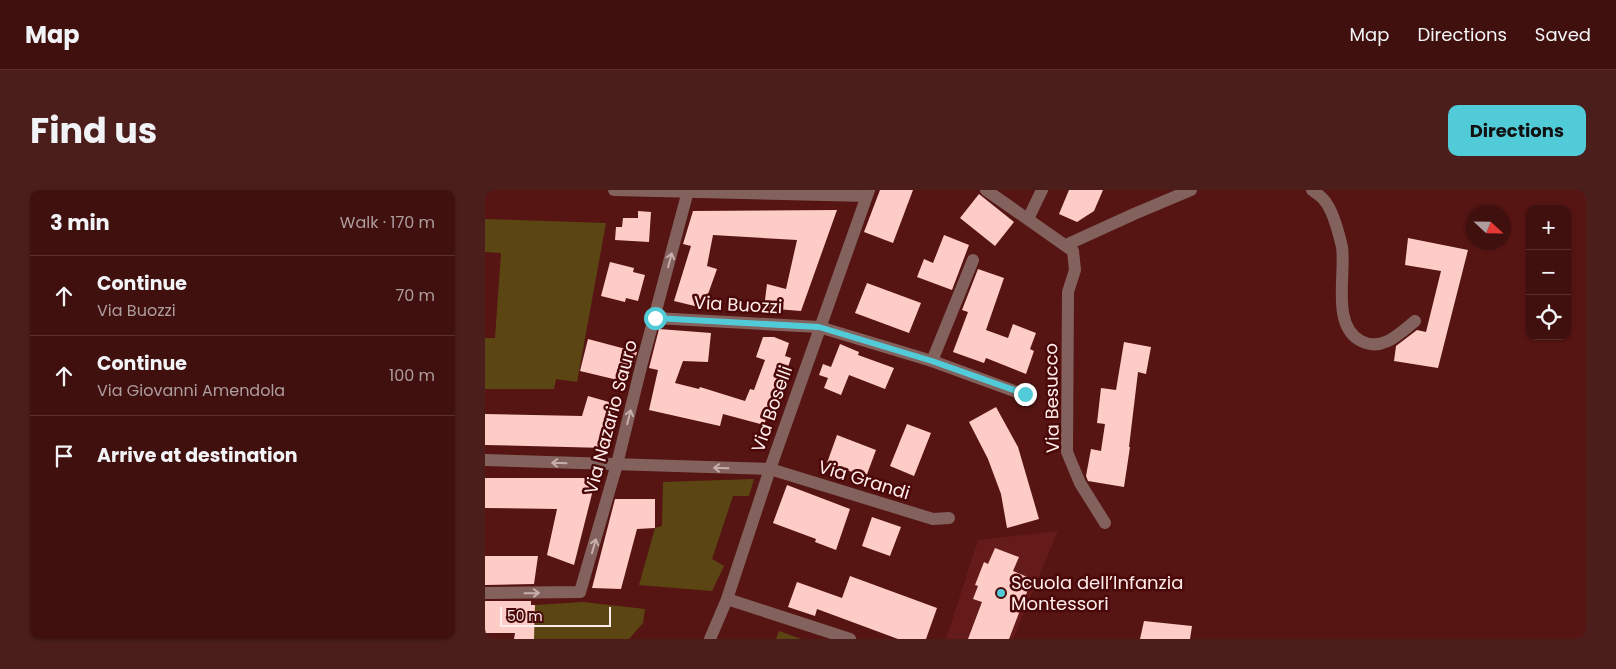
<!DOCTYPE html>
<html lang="en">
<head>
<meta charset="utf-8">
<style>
	:root { --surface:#40100e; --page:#4b1e1c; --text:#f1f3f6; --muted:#ae9d9e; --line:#59302e; --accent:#52cbd9 }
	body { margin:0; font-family:Poppins,sans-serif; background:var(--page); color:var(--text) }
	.controls { position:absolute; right:15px; top:15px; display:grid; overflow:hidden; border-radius:10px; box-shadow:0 1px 4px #0004 }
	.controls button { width:45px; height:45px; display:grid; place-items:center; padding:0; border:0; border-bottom:1px solid var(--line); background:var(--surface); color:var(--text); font:25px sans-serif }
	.compass { position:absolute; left:981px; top:15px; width:45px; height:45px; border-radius:50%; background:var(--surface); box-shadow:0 1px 4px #0004; rotate:112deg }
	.scale { position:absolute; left:15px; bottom:12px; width:111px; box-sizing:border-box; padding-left:5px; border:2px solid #ffedeb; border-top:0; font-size:14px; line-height:18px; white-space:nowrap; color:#ffedeb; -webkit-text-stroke:4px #4a0809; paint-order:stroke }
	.stop { position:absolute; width:15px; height:15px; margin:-11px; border:4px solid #52cbd9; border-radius:50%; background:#fff }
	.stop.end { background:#52cbd9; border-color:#fff; box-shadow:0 1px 5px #0008 }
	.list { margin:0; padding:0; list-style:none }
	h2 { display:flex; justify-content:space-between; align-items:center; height:65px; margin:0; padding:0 20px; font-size:21px }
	h2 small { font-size:16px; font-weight:400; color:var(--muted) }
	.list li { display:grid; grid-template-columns:32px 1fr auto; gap:15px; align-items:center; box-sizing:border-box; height:80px; padding:0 20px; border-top:1px solid var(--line) }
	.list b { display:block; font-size:19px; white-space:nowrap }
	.list p { margin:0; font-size:16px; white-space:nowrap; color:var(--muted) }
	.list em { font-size:16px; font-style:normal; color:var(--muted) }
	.icon { flex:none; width:28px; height:28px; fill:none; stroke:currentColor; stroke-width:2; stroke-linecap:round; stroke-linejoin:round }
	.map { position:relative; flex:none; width:1101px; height:449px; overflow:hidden; border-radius:10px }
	header { display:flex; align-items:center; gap:30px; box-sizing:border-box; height:70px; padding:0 25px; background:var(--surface); border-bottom:1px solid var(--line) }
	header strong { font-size:24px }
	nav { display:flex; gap:28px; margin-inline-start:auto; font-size:18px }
	.intro { display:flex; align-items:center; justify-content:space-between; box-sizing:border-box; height:120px; padding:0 30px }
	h1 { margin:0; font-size:35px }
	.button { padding:12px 22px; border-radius:10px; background:var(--accent); color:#111; font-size:18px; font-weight:700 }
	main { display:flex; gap:30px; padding:0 30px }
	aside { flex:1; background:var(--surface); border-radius:10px; box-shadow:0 1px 4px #0004 }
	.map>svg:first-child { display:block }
	.built { fill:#641b1a }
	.green { fill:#5b4613 }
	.building { fill:#feccc6 }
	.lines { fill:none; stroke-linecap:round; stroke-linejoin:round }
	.minor { stroke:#83625e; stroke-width:12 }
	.oneway { stroke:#c7aeac }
	.route { stroke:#52cbd9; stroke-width:6 }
	.poi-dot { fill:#52cbd9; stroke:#4a0809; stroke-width:2 }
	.labels { text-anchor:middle; stroke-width:5; stroke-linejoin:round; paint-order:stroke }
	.street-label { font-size:18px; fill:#ffedeb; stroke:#4a0809 }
	.poi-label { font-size:18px; fill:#ffedeb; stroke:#4a0809; text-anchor:start }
</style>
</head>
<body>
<header>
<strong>Map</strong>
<nav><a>Map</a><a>Directions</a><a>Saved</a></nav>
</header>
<div class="intro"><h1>Find us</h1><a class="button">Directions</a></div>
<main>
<aside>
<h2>3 min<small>Walk · 170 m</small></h2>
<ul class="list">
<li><svg class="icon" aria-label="ahead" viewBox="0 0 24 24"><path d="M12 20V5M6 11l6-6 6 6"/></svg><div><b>Continue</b><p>Via Buozzi</p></div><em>70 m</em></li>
<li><svg class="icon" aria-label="ahead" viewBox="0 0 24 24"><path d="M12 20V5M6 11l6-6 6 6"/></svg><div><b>Continue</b><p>Via Giovanni Amendola</p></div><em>100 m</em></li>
<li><svg class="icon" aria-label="arrive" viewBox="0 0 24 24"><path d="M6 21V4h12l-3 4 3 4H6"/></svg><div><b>Arrive at destination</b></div></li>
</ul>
</aside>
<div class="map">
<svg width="1101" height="449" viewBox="0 0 1101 449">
	<rect width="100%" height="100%" fill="#561513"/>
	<path class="built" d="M 573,341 L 528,449 L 461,449 L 493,350 Z"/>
	<g class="green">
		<path d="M 0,29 L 121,33 L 92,192 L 71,189 L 69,199 L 0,199 L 0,148 L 10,148 L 16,63 L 0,62 Z"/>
		<path d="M 269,289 L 264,306 L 248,306 L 227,369 L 239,376 L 227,401 L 154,395 L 170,338 L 177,336 L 178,292 Z"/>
		<path d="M 98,412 L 160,419 L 158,433 L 144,449 L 49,449 L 50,415 Z"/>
		<path d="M 294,441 L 316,449 L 291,449 Z"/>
	</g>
	<g class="building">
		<path d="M 395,0 L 428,0 L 408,53 L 379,42 Z"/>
		<path d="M 584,0 L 618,0 L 609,21 L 592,32 L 574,24 Z"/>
		<path d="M 494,4 L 529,32 L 510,56 L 475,28 Z"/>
		<path d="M 352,20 L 316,121 L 279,118 L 282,94 L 301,99 L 312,50 L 228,45 L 222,76 L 232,79 L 218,118 L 189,111 L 206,56 L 198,54 L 208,21 Z"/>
		<path d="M 153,21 L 166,22 L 164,52 L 130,50 L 131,37 L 137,37 L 138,28 L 153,28 Z"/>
		<path d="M 459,45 L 484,55 L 467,100 L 432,87 L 439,69 L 448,73 Z"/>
		<path d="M 923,48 L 983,60 L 953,178 L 909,171 L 911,156 L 932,140 L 941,142 L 956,81 L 920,75 Z"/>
		<path d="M 125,72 L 149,78 L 148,82 L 160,85 L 153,111 L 141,108 L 140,112 L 116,106 Z"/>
		<path d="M 493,79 L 519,88 L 501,140 L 523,148 L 528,134 L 551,143 L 545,159 L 549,161 L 541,184 L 501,168 L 499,173 L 468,162 L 483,122 L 477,120 Z"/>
		<path d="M 382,93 L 436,113 L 424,143 L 370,123 Z"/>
		<path d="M 174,139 L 226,143 L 223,172 L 198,171 L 190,193 L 214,199 L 215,197 L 260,211 L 265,199 L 269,200 L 280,170 L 271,167 L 278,147 L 289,147 L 304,153 L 300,166 L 306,168 L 301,183 L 298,182 L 294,196 L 292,195 L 279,235 L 238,224 L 235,236 L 164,220 L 173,180 L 164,178 Z"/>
		<path d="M 103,149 L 152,162 L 149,173 L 146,173 L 141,192 L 95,181 Z"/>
		<path d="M 639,152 L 666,157 L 661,184 L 653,182 L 644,257 L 645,257 L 639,297 L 603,291 L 601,286 L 606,259 L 616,261 L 620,234 L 612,233 L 616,198 L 631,200 Z"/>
		<path d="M 355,154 L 374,162 L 373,165 L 409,178 L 400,199 L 364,185 L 356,205 L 339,198 L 343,188 L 334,185 L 338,174 L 346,177 Z"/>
		<path d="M 103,206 L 131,214 L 121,258 L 0,255 L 0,224 L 97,226 Z"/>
		<path d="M 511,217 L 533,257 L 554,329 L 522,338 L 516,304 L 503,269 L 484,232 Z"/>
		<path d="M 422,234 L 446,243 L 429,286 L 405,276 Z"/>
		<path d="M 352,245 L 391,260 L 381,287 L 342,273 Z"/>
		<path d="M 0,288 L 111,288 L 89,375 L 62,365 L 72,319 L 0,318 Z"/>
		<path d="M 302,295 L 365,319 L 351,360 L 330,352 L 331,349 L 288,333 Z"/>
		<path d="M 130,309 L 170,309 L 170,338 L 152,339 L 136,399 L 107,398 Z"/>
		<path d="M 387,327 L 416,337 L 405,366 L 377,356 Z"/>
		<path d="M 510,358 L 534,367 L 528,381 L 547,389 L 524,449 L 483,449 L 497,412 L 488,409 L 493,396 L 490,395 L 499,372 L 503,374 Z"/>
		<path d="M 0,366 L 53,366 L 49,394 L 0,395 Z"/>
		<path d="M 365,386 L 452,418 L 441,449 L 413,449 L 332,419 L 330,426 L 303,417 L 312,392 L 357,408 Z"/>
		<path d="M 0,411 L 46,411 L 46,415 L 50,415 L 49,449 L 29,449 L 30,443 L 0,443 Z"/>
		<path d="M 659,431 L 707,436 L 705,449 L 655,449 Z"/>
	</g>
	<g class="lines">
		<g class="minor">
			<path d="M 129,0 L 381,6"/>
			<path d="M 501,0 L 588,61 L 590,80 L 583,102 L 582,262 L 595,293 L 620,333"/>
			<path d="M 827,0 C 831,3 836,6 839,10 C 848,20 854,44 857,57 C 861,84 846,136 876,151 C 897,162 914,144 930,131"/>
			<path d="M 543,29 L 557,0"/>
			<path d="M 581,55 L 649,24 L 706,0"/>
			<path d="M 170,128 L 334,137 L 447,171 L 540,205"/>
			<path d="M 447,171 L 488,70"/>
			<path d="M 0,270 L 285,279 L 448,329 L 464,328"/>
			<path d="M 0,403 L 95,402 L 132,274 L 157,173 L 203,1"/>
			<path d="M 242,409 L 365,449"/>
			<path d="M 225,449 L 242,409 L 285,279 L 384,0"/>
		</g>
	</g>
	<defs><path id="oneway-shaft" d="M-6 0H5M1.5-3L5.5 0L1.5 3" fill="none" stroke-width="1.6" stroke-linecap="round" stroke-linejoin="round" transform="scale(1.25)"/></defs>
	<g class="oneway">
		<use href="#oneway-shaft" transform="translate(185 70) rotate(-75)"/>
		<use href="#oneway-shaft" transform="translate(144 227) rotate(-76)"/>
		<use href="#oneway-shaft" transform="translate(74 273) rotate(-178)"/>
		<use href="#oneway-shaft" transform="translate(236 278) rotate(-178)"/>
		<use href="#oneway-shaft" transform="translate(109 356) rotate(-74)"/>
		<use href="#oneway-shaft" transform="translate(47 403) rotate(-1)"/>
	</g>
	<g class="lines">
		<path class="route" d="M 170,128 L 334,137 L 447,171 L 540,204"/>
	</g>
	<circle class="poi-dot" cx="516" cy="403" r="5"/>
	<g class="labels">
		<g class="street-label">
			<text transform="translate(253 115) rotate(3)" y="6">Via Buozzi</text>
			<text transform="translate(567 208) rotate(-91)" y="6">Via Besucco</text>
			<text transform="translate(287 219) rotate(-71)" y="6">Via Boselli</text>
			<text transform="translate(126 227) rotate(-75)" y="6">Via Nazario Sauro</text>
			<text transform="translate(379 290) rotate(17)" y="6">Via Grandi</text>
		</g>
		<g class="poi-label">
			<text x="526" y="399">Scuola dell’Infanzia<tspan x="526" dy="21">Montessori</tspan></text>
		</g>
	</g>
</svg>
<div class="controls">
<button>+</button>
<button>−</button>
<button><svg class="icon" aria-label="locate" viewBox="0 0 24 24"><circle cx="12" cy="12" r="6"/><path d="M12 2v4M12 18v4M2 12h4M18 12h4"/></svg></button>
</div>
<svg class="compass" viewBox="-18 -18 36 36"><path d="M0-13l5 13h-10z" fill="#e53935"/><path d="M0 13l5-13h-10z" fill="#ae9d9e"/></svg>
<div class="scale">50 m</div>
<div class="stop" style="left:170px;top:128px"></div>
<div class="stop end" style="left:540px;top:204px"></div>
</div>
</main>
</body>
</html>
